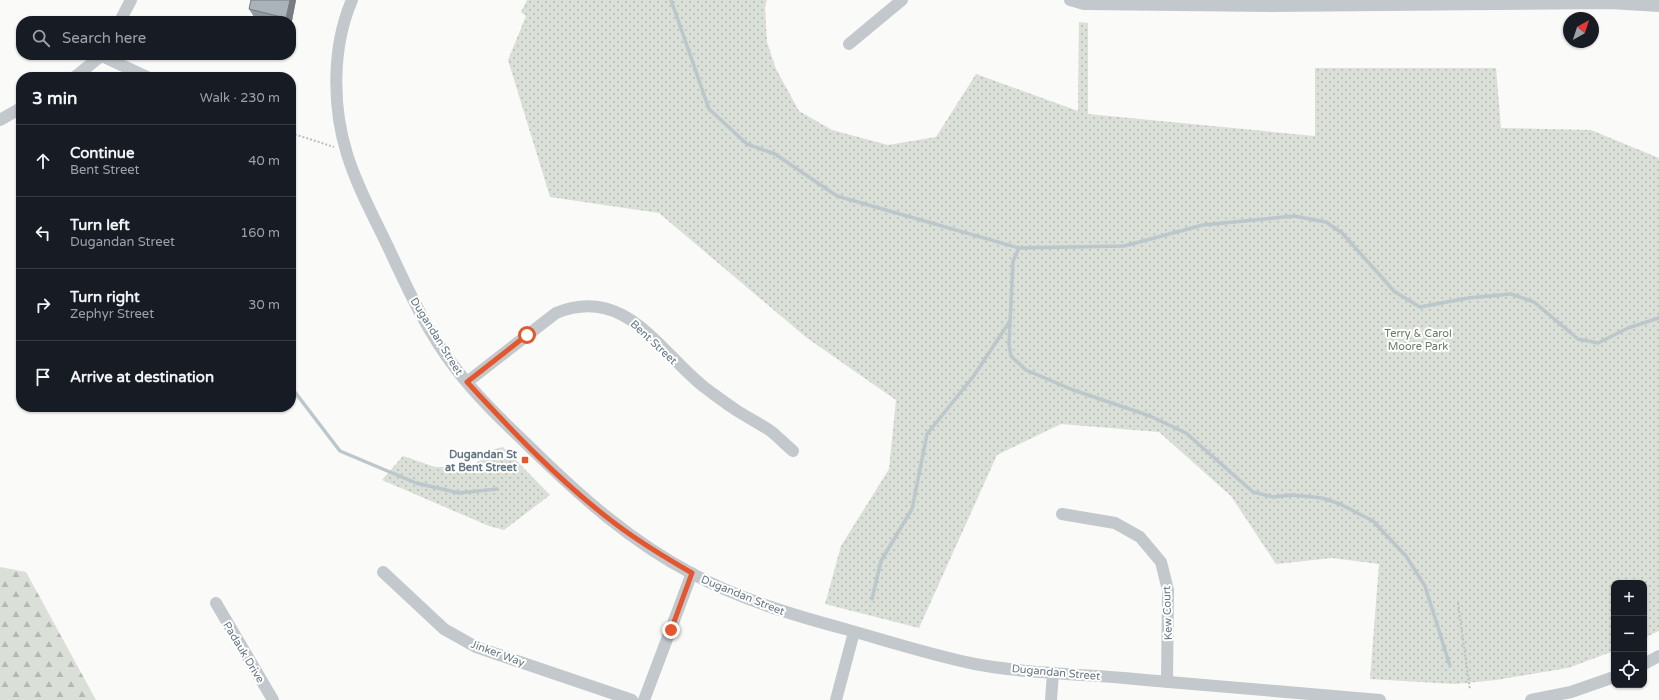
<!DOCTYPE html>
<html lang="en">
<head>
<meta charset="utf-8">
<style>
	:root { --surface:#171b24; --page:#20242c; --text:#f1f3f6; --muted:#9ea1a6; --line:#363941 }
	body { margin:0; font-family:"Varela Round",sans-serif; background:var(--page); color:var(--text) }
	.controls { position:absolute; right:12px; bottom:12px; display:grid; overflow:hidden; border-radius:8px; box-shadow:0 1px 3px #0004 }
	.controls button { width:36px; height:36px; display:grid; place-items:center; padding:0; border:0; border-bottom:1px solid var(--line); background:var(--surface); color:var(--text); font:20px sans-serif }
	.compass { position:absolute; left:1563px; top:12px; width:36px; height:36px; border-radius:50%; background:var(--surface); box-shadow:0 1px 3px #0004; rotate:39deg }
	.stop { position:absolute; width:12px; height:12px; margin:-9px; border:3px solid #e4572e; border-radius:50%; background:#fff }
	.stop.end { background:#e4572e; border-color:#fff; box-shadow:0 1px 4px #0008 }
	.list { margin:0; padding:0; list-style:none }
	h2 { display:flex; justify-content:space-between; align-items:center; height:52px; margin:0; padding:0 16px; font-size:17px }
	h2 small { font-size:13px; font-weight:400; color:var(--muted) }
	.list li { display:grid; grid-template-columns:26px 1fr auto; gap:12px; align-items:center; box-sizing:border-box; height:72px; padding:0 16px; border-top:1px solid var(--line) }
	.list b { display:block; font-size:15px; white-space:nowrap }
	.list p { margin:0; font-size:13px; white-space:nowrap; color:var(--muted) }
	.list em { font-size:13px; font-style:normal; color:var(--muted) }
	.icon { flex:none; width:22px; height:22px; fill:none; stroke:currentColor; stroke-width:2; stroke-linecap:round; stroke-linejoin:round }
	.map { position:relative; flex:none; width:1659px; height:700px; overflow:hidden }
	.search { position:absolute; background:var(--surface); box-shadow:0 1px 3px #0004; left:16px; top:16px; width:280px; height:44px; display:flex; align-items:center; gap:10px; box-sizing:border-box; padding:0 14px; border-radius:16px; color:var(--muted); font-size:15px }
	.panel { position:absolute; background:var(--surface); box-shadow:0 1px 3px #0004; left:16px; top:72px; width:280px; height:340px; border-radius:16px }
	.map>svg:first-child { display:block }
	.forest { fill:url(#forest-firs) }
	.park { fill:url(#park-dots) }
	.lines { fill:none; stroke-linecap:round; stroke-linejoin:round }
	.stream { stroke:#bbc7cb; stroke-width:3.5 }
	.path { stroke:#bbbfc2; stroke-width:2; stroke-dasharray:2 2; stroke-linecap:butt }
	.street { stroke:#c3c8cc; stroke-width:12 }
	.wall { fill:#929a9f }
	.shaded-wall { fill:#777d82 }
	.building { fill:#aab3b9; stroke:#777d82 }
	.route { stroke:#e4572e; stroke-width:5 }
	.poi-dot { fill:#e4572e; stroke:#fff; stroke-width:1.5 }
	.labels { text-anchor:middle; stroke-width:4; stroke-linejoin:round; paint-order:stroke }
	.park-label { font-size:11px; fill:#687a64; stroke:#fff }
	.street-label { font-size:11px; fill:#657683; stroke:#fff }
	.poi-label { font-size:11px; font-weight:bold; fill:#657683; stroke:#fff; text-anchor:end }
</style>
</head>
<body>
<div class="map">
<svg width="1659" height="700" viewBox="0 0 1659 700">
	<defs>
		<pattern id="forest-firs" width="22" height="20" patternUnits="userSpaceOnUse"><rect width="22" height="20" fill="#dadfd7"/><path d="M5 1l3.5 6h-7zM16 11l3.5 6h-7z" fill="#b4b9b4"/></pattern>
		<pattern id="park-dots" width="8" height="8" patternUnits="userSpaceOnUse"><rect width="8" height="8" fill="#dadfd7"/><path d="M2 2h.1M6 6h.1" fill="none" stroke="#b4b9b4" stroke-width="1.8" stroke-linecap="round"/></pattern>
	</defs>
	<rect width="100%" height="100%" fill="#fafaf8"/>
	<path class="forest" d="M 0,567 L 26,572 L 96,700 L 0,700 Z"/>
	<g class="park">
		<path d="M 527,0 L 767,0 L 765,7 L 767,42 L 776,69 L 799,111 L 832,130 L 888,145 L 936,137 L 976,74 L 1078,111 L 1079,22 L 1088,23 L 1088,114 L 1315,136 L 1315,68 L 1496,68 L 1501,128 L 1591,130 L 1659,158 L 1659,631 L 1644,638 L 1644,583 L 1614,583 L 1614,651 L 1611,652 L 1568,668 L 1496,680 L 1455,684 L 1370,679 L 1379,564 L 1332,558 L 1276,564 L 1231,496 L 1159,432 L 1061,424 L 997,455 L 919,628 L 825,604 L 841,546 L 889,469 L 896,400 L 807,338 L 659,213 L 550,197 L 508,60 L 526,16 L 521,12 Z"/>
		<path d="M 503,447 L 550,495 L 504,530 L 489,526 L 382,480 L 403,456 L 435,467 L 447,467 L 463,473 L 495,449 Z"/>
	</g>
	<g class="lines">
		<g class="stream">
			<path d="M 671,0 L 709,109 L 747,144 L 775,154 L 837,196 L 1019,248 L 1124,246 L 1203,225 L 1294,216 L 1326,222 L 1342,233 L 1395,292 L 1420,307 L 1468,298 L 1511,294 L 1534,302 L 1578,339 L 1598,343 L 1628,328 L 1659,318"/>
			<path d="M 1019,248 L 1013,261 L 1009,344 L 1011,356 L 1026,370 L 1073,390 L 1150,416 L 1186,433 L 1253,492 L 1273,497 L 1292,495 L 1322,498 L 1340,504 L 1373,521 L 1406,556 L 1425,586 L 1450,666"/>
			<path d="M 291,387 L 340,451 L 416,483 L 459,493 L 497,489"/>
			<path d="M 872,599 L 881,561 L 912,509 L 927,434 L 973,377 L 1010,321"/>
		</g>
		<g class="path">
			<path d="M 291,133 L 334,147"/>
			<path d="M 1458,603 L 1470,690"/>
		</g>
		<g class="street">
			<path d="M 352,0 C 332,46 332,106 347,154 C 357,187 375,219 390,251 C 409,292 428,333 456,369 C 479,399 507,425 534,451 C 582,498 632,542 691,573 C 739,599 793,615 845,629 C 888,641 931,655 975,664 C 1024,673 1075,674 1124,678 C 1209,686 1294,693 1380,700"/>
			<path d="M 1070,0 L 1084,4 L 1271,6 L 1610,3 L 1659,6"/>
			<path d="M 120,21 L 131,0"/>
			<path d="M 849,44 L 902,0"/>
			<path d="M 102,56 L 147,77"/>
			<path d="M 75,77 L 102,55"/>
			<path d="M 0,120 L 21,108"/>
			<path d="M 467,382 L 556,313 C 625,285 658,350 704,387 C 715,395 725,403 736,410 C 748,418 761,424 772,432 C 779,438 786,445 793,451"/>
			<path d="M 1062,514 L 1115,523 L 1140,537 L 1161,562 L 1168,590 L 1167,682"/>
			<path d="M 383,572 L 444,629 L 476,647 L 632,700"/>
			<path d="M 216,603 L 273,700"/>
			<path d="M 1644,664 L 1659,656"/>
			<path d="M 644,700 L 692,573"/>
			<path d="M 836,700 L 854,632"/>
			<path d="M 1051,700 L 1053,673"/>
			<path d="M 1531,700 L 1571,692 L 1614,677"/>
		</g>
	</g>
	<path class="wall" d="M 251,0 L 296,0 L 291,26 L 291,21 L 272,21 L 254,17 L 249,9 Z"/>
	<path class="shaded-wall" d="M 290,0 L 296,0 L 291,26 L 291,21 L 288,21 L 286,18 Z"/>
	<path class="building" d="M 251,0 L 290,0 L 286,18 L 249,9 Z"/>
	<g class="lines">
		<path class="route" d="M 527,335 L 467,382 C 513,432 562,484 617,525 C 641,543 666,558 692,573 L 671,630"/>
	</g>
	<rect class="poi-dot" x="521" y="456" width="8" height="8" rx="2"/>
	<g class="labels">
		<g class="park-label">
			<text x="1418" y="337">Terry &amp; Carol<tspan x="1418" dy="13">Moore Park</tspan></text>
		</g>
		<g class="street-label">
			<text transform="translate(437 336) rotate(58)" y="4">Dugandan Street</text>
			<text transform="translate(654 342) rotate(43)" y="4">Bent Street</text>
			<text transform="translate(743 595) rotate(22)" y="4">Dugandan Street</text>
			<text transform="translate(1167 613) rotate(-92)" y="4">Kew Court</text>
			<text transform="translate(244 652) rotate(59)" y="4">Padauk Drive</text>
			<text transform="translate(498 653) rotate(20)" y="4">Jinker Way</text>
			<text transform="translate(1056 672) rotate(5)" y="4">Dugandan Street</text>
		</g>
		<g class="poi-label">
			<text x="517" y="458">Dugandan St<tspan x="517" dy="13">at Bent Street</tspan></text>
		</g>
	</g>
</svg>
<div class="controls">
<button>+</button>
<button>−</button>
<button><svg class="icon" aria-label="locate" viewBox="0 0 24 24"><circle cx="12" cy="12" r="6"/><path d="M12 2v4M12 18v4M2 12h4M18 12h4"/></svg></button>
</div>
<svg class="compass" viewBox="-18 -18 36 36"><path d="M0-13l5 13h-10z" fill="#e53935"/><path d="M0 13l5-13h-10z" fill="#9ea1a6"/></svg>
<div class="stop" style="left:527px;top:335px"></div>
<div class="stop end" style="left:671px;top:630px"></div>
<div class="search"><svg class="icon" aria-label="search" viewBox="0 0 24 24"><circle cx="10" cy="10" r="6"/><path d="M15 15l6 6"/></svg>Search here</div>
<section class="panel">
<h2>3 min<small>Walk · 230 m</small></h2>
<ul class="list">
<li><svg class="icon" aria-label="ahead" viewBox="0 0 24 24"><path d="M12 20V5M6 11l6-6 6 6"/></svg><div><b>Continue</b><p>Bent Street</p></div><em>40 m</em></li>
<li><svg class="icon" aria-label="left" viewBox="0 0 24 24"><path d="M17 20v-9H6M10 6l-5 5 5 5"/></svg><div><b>Turn left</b><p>Dugandan Street</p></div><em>160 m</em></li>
<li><svg class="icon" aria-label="right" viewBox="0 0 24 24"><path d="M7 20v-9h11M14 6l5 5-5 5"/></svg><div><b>Turn right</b><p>Zephyr Street</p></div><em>30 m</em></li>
<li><svg class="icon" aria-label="arrive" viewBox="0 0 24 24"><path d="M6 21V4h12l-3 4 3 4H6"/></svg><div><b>Arrive at destination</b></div></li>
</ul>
</section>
</div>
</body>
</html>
